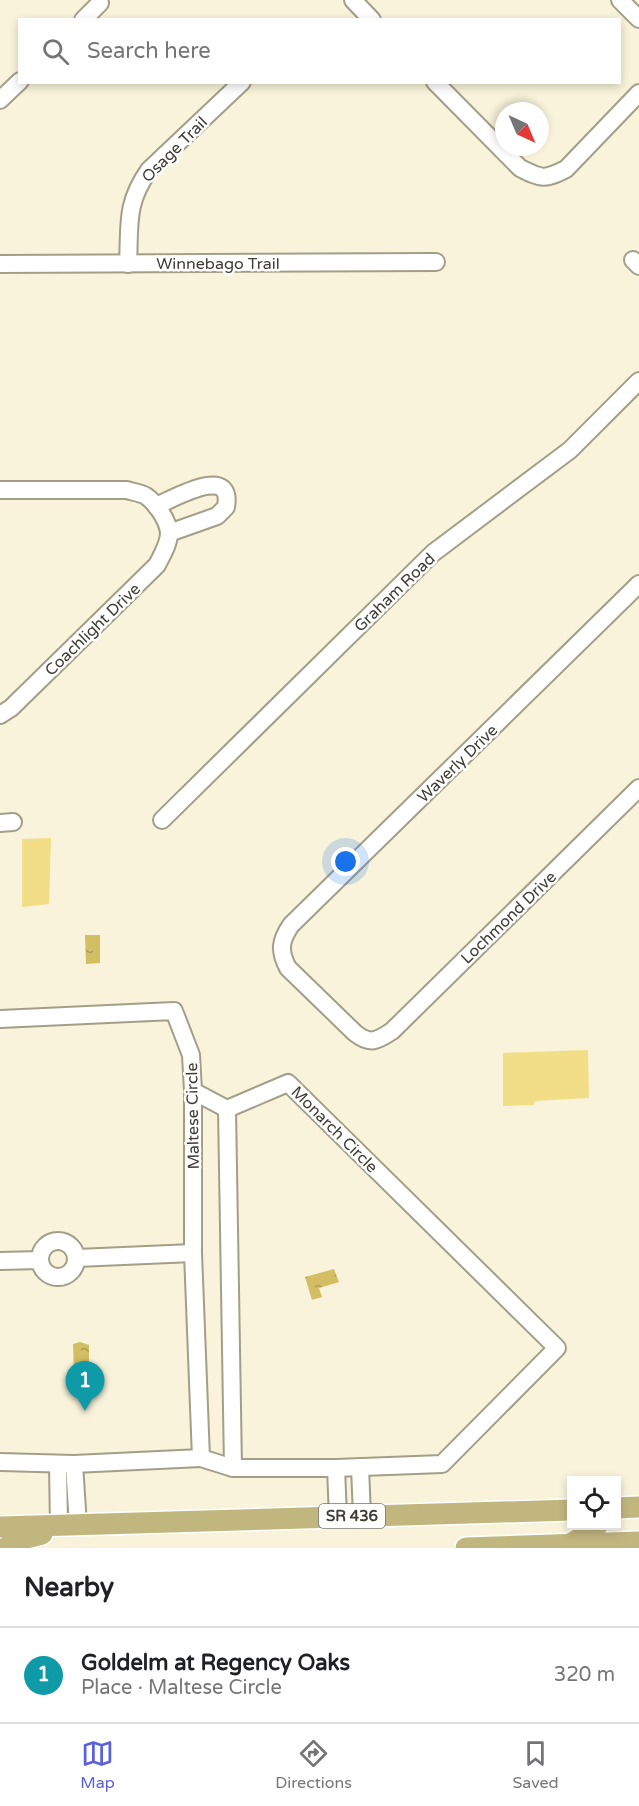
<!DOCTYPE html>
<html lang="en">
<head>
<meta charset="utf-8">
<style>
	:root { --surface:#fff; --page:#f2f2f2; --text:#202124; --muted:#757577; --line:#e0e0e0; --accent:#5b62d9 }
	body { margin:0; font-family:"Varela Round",sans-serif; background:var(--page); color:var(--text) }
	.controls { position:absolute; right:18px; bottom:18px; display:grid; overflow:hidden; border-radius:0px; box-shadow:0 3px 9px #0003 }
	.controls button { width:54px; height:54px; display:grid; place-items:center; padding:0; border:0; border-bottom:2px solid var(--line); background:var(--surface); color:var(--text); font:30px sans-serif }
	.compass { position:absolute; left:495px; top:102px; width:54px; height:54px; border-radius:50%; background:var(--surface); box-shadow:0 3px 9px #0003; rotate:136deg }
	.you { position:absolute; left:346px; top:862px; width:21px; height:21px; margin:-15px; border:4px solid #fff; border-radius:50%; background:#1a73e8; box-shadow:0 0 0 9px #1a73e833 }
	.badge { display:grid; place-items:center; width:39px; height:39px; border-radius:50%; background:var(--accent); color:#fff; font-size:20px; font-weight:700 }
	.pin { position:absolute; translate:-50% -50px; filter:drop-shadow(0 2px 3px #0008) }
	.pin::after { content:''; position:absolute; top:32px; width:21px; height:18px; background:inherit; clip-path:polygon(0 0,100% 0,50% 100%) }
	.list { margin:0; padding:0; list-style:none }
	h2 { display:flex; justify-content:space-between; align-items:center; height:78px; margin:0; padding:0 24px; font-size:26px }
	h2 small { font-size:20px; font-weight:400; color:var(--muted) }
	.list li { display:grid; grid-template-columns:39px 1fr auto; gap:18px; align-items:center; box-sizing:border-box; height:96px; padding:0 24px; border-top:2px solid var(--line) }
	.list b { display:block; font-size:22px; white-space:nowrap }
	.list p { margin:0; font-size:20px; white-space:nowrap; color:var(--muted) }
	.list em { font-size:20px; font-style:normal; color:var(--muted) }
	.icon { flex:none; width:33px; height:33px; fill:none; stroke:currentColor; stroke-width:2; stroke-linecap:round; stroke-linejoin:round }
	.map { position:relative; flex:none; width:639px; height:1548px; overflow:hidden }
	.search { position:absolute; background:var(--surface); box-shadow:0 3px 9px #0003; left:18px; right:18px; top:18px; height:66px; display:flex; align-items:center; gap:15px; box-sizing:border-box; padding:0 21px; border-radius:0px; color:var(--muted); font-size:22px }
	.sheet { height:174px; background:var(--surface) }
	nav { display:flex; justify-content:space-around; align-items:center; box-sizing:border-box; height:84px; border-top:2px solid var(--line); background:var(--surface); font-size:16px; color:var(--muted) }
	nav a { display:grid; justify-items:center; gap:3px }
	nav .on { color:var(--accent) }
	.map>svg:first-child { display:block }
	.grass { fill:#f2de87 }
	.water { fill:url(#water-ripples) }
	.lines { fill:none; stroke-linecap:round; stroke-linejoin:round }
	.minor-casing { stroke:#a39e87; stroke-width:20 }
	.major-casing { stroke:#fff; stroke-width:24 }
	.minor { stroke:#fff; stroke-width:16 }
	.major { stroke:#c2b67f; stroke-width:21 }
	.labels { text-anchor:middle; stroke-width:5; stroke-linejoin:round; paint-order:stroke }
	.shield { fill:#fff; stroke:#797670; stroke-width:1.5 }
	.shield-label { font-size:15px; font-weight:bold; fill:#3f3c33 }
	.street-label { font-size:16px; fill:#3f3c33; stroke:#fff }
</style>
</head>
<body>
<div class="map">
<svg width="639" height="1548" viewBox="0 0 639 1548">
	<defs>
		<pattern id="water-ripples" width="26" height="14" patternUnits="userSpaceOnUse" patternTransform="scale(1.5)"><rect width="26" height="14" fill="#d3be63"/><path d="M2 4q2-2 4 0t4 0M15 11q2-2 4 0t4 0" fill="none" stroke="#ad9c52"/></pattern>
	</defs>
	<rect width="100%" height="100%" fill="#f8f3da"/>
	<g class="grass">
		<path d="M 51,838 L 49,904 L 22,907 L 22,839 Z"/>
		<path d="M 588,1050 L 589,1098 L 535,1101 L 534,1105 L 503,1106 L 503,1053 Z"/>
	</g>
	<g class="water">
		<path d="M 85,935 L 100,935 L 100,963 L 86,964 Z"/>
		<path d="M 334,1269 L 339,1282 L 319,1288 L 322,1297 L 312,1300 L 305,1277 Z"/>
		<path d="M 80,1342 L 89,1345 L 89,1370 L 82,1374 L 74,1371 L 73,1344 Z"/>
	</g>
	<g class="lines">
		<defs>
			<g id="minor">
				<path d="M 353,0 L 372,20"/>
				<path d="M 620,0 L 639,19"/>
				<path d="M 83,20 L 100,3"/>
				<path d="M 435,82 L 520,168 C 542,179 544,180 566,169 L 639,93"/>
				<path d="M 0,100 L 20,81"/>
				<path d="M 633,260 L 639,266"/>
				<path d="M 0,264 L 436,262"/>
				<path d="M 128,264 C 130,225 125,204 149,170 L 242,82"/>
				<path d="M 0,490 L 127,490 C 133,492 141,493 146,496 C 156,503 168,520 169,533 C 169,544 162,555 157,565 L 11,708 L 0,715"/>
				<path d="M 156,506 C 173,499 234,463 226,507 L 217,516 L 169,533"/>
				<path d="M 639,584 L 291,925 C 280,941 279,951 288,968 L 355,1033 C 370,1045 377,1041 392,1031 L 639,788"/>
				<path d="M 162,820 L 433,553 L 570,450 L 639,381"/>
				<path d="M 0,823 L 13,822"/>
				<path d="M 0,1019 L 174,1011 L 191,1055 L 193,1091 L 193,1253 L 201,1458 L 74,1464 L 0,1462"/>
				<path d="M 288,1083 L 557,1348 L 442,1464 L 336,1468 L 233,1468 L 227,1109 Z"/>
				<path d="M 193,1091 L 227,1109"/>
				<circle cx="58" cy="1259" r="18"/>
				<path d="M 77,1258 L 193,1253"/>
				<path d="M 0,1261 L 40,1260"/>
				<path d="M 201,1458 L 233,1468"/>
				<path d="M 58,1464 L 59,1526"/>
				<path d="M 74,1464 L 78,1525"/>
				<path d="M 360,1467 L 362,1516"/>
				<path d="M 336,1468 L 338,1517"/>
			</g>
			<g id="major">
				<path d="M 616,1508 L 639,1507"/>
				<path d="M 0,1527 L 572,1510"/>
				<path d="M 570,1544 L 592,1531 L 597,1526"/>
				<path d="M 6,1548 L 15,1541 L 42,1534"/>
				<path d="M 466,1548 L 639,1542"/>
			</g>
		</defs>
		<use href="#minor" class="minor-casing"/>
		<use href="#major" class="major-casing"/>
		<use href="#minor" class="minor"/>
		<use href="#major" class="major"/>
	</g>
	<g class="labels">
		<rect class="shield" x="319" y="1504" width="66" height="24" rx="4.5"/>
		<g class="shield-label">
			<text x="352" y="1521">SR 436</text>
		</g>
		<g class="street-label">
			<text transform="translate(174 149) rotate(-45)" y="6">Osage Trail</text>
			<text x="218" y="269">Winnebago Trail</text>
			<text transform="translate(394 592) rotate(-44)" y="6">Graham Road</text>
			<text transform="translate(92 629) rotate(-44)" y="6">Coachlight Drive</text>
			<text transform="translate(457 763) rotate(-44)" y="6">Waverly Drive</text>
			<text transform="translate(508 917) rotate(-44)" y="6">Lochmond Drive</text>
			<text transform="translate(192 1116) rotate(-91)" y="6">Maltese Circle</text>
			<text transform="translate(335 1129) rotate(45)" y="6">Monarch Circle</text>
		</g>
	</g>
</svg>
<div class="controls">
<button><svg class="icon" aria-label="locate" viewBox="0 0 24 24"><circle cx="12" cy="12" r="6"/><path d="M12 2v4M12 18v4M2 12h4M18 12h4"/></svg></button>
</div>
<svg class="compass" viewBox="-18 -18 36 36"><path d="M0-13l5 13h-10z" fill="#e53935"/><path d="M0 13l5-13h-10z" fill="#757577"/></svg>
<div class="you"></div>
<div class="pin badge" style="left:85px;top:1411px;background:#0f9aa8">1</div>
<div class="search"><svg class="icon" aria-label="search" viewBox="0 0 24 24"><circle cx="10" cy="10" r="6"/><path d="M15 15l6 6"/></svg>Search here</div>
</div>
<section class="sheet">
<h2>Nearby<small></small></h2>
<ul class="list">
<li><span class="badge" style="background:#0f9aa8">1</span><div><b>Goldelm at Regency Oaks</b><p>Place · Maltese Circle</p></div><em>320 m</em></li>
</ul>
</section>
<nav>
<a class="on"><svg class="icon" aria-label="map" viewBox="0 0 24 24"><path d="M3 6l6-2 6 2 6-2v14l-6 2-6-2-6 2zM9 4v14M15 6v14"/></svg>Map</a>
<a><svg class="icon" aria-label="directions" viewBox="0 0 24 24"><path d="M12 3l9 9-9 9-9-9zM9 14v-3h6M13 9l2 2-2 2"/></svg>Directions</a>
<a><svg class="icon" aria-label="saved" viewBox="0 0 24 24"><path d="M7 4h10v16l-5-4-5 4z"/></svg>Saved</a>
</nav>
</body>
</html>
